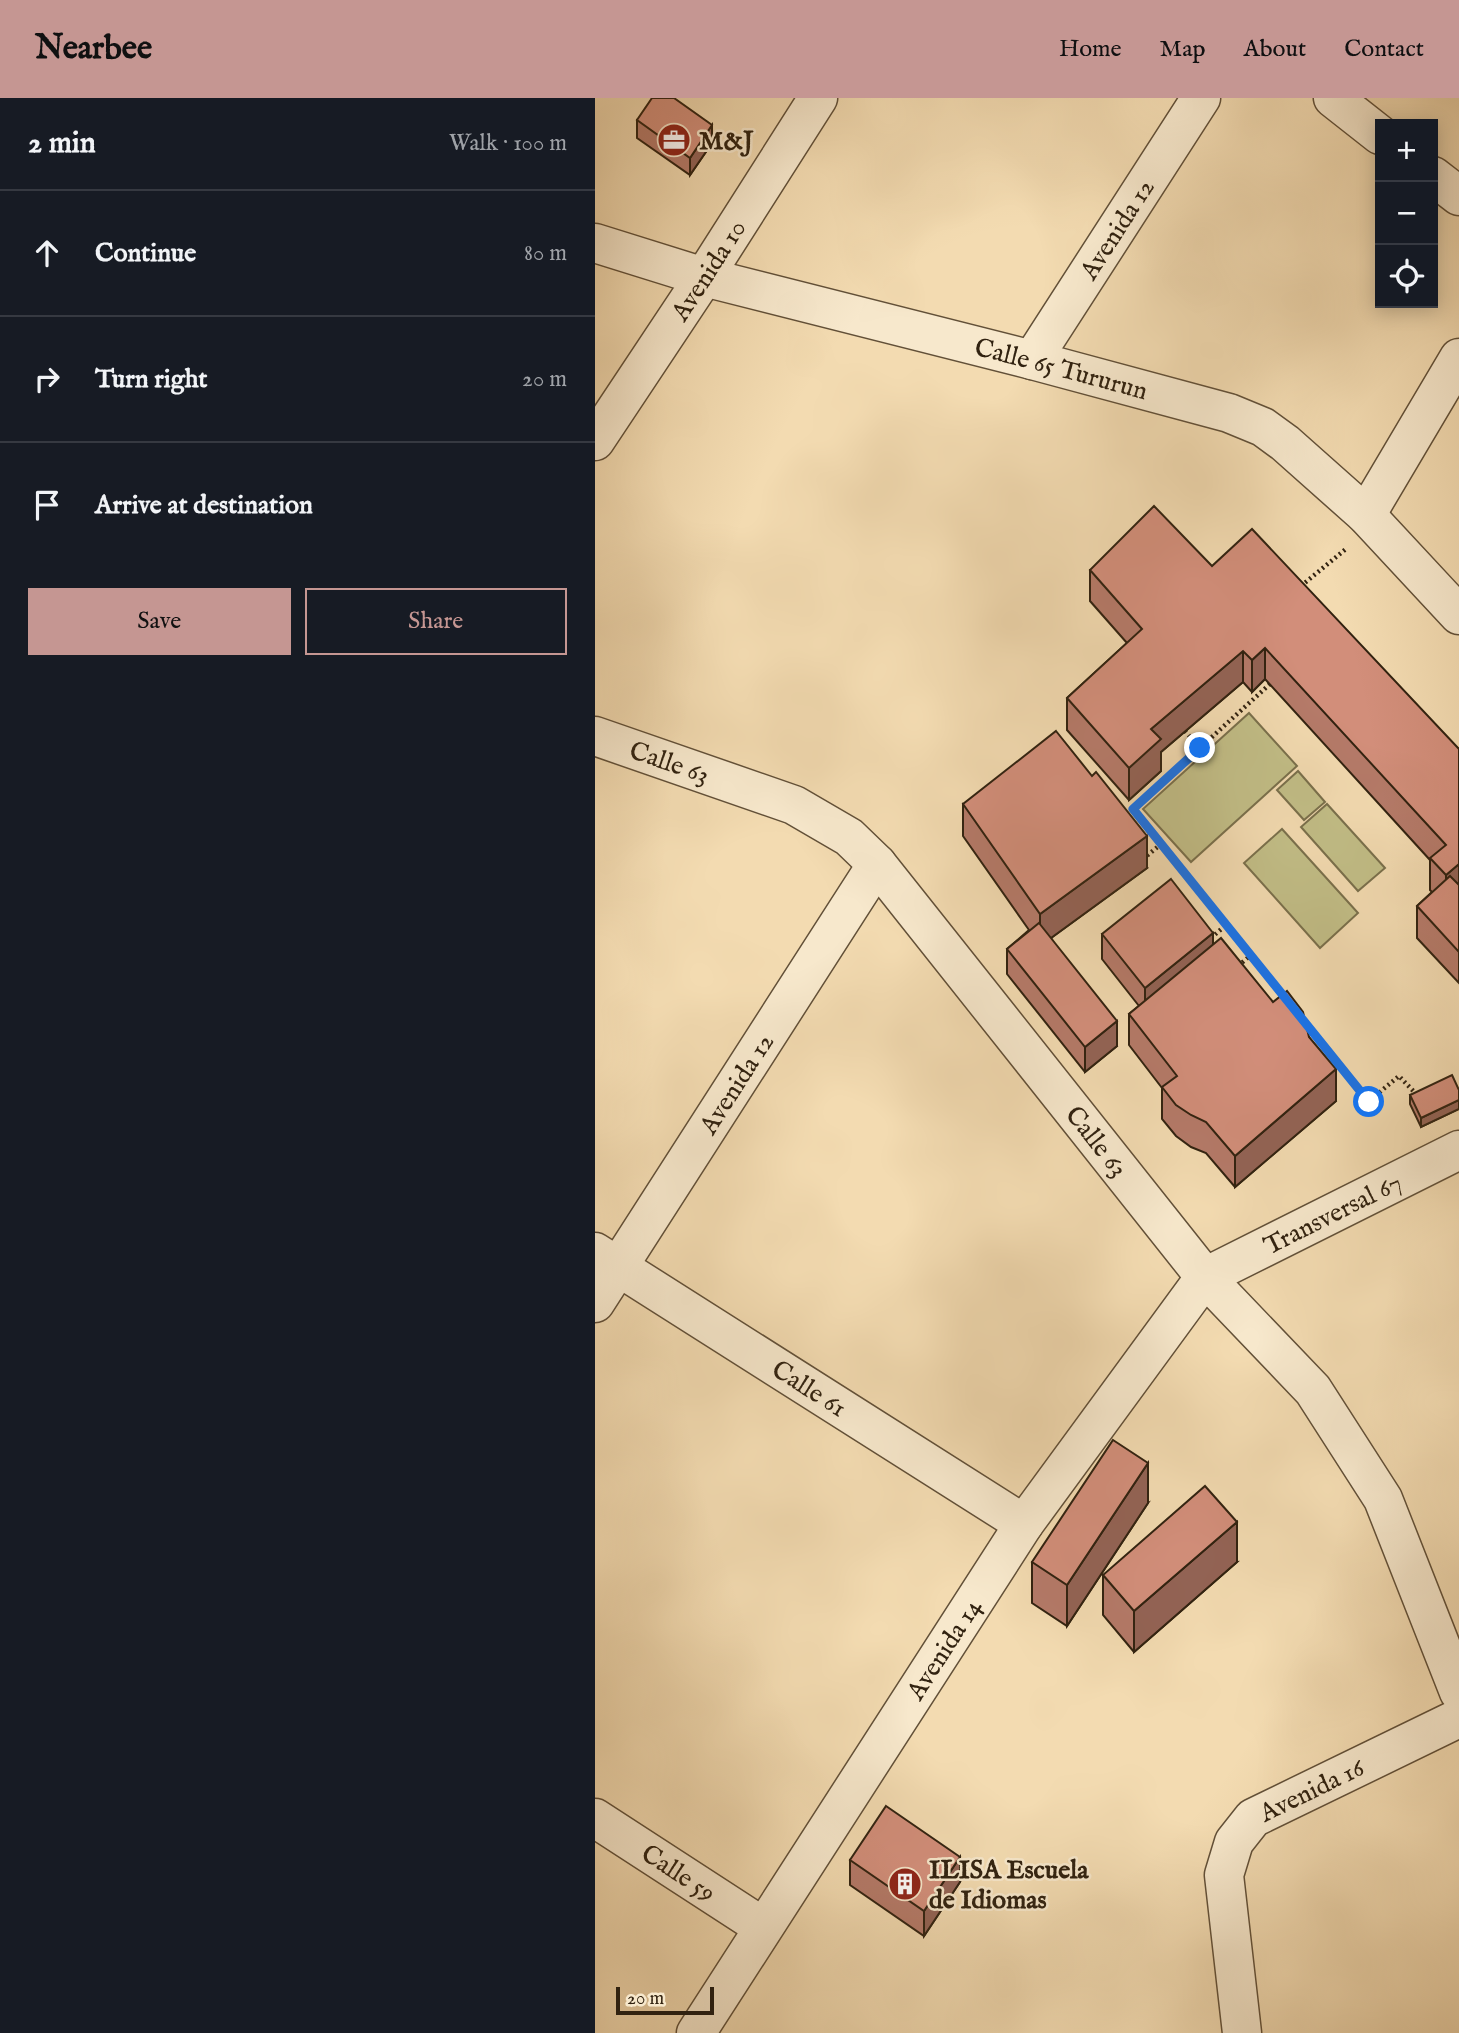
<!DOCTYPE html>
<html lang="en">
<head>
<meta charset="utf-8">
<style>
	:root { --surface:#171b24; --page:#242831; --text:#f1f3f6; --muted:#9ea1a6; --line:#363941; --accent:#c59692 }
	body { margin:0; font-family:"IM FELL English",serif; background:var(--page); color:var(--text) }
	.controls { position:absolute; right:21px; top:21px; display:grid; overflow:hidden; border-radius:0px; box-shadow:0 4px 18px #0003 }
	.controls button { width:63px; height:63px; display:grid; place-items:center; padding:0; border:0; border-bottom:2px solid var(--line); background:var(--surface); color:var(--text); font:35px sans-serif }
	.scale { position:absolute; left:21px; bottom:18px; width:98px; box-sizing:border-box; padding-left:7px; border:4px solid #312210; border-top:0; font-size:19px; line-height:24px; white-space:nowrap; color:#312210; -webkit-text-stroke:5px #f7e8cc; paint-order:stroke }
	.stop { position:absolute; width:21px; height:21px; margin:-16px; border:5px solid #1a73e8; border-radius:50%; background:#fff }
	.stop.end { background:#1a73e8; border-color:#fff; box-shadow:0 2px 7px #0008 }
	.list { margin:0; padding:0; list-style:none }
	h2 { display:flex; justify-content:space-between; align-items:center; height:91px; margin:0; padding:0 28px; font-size:30px }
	h2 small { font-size:23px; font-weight:400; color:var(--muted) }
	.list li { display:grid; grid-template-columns:46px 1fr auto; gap:21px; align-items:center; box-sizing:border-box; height:126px; padding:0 28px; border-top:2px solid var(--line) }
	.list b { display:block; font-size:26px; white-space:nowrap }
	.list em { font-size:23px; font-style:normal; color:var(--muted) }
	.actions { display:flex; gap:14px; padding:21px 28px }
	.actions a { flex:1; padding:16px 0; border:2px solid var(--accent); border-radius:0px; text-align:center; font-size:24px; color:var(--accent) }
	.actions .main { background:var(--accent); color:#111 }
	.icon { flex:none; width:38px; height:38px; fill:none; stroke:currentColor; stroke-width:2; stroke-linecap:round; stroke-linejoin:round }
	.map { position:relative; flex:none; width:864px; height:1935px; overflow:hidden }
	header { display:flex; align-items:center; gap:42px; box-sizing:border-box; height:98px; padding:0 35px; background:var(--accent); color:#111 }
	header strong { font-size:33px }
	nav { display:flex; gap:38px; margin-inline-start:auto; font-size:24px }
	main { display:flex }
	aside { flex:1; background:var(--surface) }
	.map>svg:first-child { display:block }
	.green { fill:#c2be87; stroke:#7a704c; stroke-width:2 }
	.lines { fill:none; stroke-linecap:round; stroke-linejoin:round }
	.minor-casing { stroke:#625038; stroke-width:41 }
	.path { stroke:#312210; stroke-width:4.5; stroke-dasharray:2 3.5; stroke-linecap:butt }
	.minor { stroke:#f7e8cc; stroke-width:38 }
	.wall { fill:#b57a69; stroke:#312210; stroke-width:2 }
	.shaded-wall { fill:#936355; stroke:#312210; stroke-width:2 }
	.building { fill:#d28e7a; stroke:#312210; stroke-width:2 }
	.route { stroke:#1a73e8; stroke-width:9 }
	.labels { text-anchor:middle; stroke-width:5; stroke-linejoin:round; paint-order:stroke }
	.poi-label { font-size:26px; font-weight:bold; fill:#312210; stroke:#f7e8cc; text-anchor:start }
	.street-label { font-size:26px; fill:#312210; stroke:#f7e8cc }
</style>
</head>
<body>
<header>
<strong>Nearbee</strong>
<nav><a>Home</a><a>Map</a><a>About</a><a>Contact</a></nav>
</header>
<main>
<aside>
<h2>2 min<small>Walk · 100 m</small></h2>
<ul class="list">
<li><svg class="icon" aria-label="ahead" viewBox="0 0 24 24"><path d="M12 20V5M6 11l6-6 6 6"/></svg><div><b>Continue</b></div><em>80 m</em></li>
<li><svg class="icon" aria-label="right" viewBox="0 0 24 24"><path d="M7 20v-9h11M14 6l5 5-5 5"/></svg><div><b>Turn right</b></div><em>20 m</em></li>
<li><svg class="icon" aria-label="arrive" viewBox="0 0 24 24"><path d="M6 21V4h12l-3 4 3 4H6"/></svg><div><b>Arrive at destination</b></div></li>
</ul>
<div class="actions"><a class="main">Save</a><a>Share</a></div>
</aside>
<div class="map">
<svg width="864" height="1935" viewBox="0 0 864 1935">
	<rect width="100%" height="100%" fill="#f3dbb1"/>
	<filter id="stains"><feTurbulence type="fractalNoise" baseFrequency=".00286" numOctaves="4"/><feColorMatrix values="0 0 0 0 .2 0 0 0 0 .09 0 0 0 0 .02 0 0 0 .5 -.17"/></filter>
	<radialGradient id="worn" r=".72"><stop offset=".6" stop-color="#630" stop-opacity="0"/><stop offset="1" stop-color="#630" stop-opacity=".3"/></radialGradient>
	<g class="green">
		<path d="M 654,615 L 702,668 L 596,764 L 548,711 Z"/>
		<path d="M 703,673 L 730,704 L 709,722 L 682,692 Z"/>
		<path d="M 732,706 L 790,770 L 763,793 L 706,729 Z"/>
		<path d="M 687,731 L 763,815 L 725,850 L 649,765 Z"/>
	</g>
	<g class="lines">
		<defs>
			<g id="minor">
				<path d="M 738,0 L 785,37"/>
				<path d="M 838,78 L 864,98"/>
				<path id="s1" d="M 0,145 L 109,179 L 437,262 L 634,315 L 668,329 L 690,345 L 771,417 L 864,517"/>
				<path id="s2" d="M 437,262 L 606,0"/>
				<path id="s3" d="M 0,343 L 109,179 L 223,0"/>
				<path d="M 771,417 L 864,260"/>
				<path id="s4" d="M 0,638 L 199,707 L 254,739 L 282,766 L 610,1179 L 718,1292 L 788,1401 L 864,1594"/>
				<path id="s5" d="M 0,1154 L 429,1426"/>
				<path id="s6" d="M 0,1205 L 282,766"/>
				<path id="s7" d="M 0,1720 L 168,1829"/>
				<path id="s8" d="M 101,1935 L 429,1426 L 610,1179 L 864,1052"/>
				<path id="s9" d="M 647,1935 L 629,1777 L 639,1744 L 658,1720 L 864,1620"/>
			</g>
		</defs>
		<use href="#minor" class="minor-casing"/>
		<g class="path">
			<path d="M 706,488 L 752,450"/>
			<path d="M 675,586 L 538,711 L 691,901"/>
			<path d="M 590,633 L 605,650"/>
			<path d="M 548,761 L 566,746"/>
			<path d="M 616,840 L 631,827"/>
			<path d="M 643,868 L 656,857"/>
			<path d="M 707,921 L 773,1004 L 804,978 L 823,998"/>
		</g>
		<use href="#minor" class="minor"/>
	</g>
	<g class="wall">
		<path d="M 42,22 L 117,45 L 95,77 L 42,40 Z"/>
		<path d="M 617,468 L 864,651 L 864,885 L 822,840 L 822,808 L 837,794 L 835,792 L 835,762 L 670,581 L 657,594 L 648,584 L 566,654 L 566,673 L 534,702 L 472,632 L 472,600 L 532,545 L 495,503 L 495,472 Z"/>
		<path d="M 368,706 L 552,770 L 456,840 L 522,948 L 490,974 L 412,876 L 412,851 L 434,832 L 368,738 Z"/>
		<path d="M 507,836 L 618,847 L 714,939 L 741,1003 L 640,1089 L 611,1055 L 596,1049 L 581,1038 L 567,1021 L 567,990 L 534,947 L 534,916 L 544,908 L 507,861 Z"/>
		<path d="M 864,992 L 864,1011 L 826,1029 L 815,1006 L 815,997 Z"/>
		<path d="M 553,1405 L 472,1528 L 437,1505 L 437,1464 Z"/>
		<path d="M 642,1464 L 539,1554 L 508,1517 L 508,1477 Z"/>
		<path d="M 255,1762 L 365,1784 L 329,1838 L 255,1787 Z"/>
	</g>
	<g class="shaded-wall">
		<path d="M 117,27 L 117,45 L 95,77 L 95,60 Z"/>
		<path d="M 670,550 L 670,581 L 657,594 L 657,562 Z"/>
		<path d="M 648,553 L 648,584 L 566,654 L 566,673 L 534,702 L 534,670 L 556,631 Z"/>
		<path d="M 552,738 L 552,770 L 445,848 L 445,816 Z"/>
		<path d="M 864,766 L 864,797 L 851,809 L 851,777 Z"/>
		<path d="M 618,835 L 618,860 L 550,915 L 550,890 Z"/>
		<path d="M 522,923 L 522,948 L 490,974 L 490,949 Z"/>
		<path d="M 741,971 L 741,1003 L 640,1089 L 640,1058 Z"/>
		<path d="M 864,1002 L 864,1011 L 826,1029 L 826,1020 Z"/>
		<path d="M 553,1365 L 553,1405 L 472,1528 L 472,1487 Z"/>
		<path d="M 642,1424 L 642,1464 L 539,1554 L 539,1513 Z"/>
		<path d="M 365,1759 L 365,1784 L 329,1838 L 329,1813 Z"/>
	</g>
	<g class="building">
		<path d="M 57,0 L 79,0 L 117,27 L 95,60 L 42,22 Z"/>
		<path d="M 559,408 L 617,468 L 657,431 L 864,651 L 864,766 L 851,777 L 835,760 L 851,747 L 670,550 L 657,562 L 648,553 L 556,631 L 566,641 L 534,670 L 472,600 L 547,531 L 495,472 Z"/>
		<path d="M 461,633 L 497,678 L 501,674 L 552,738 L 445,816 L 368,706 Z"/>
		<path d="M 855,778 L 864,787 L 864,854 L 822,808 Z"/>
		<path d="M 576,781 L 618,835 L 550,890 L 507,836 Z"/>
		<path d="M 444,825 L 522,923 L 490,949 L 412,851 Z"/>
		<path d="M 626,840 L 678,904 L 692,893 L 708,914 L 714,939 L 741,971 L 640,1058 L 611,1024 L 596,1017 L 581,1007 L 567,989 L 582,978 L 534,916 Z"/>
		<path d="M 857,977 L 864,992 L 864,1002 L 826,1020 L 815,997 Z"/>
		<path d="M 518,1342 L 553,1365 L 472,1487 L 437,1464 Z"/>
		<path d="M 610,1388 L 642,1424 L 539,1513 L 508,1477 Z"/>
		<path d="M 291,1708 L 365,1759 L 329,1813 L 255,1762 Z"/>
	</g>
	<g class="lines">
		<path class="route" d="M 605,650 L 538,711 L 774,1004"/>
	</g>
	<defs>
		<symbol id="office-disc" viewBox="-11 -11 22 22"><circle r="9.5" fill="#8f2418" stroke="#f7e8cc"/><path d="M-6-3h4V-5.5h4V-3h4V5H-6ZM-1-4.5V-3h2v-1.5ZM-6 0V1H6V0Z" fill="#fff"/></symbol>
		<symbol id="building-disc" viewBox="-11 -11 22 22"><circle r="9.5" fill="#8f2418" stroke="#f7e8cc"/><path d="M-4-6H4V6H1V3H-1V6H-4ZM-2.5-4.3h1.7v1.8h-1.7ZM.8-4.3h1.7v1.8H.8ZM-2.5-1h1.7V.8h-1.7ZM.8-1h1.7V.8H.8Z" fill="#fff"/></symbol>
	</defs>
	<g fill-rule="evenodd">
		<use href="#office-disc" x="60" y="23" width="38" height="38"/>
		<use href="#building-disc" x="291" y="1767" width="38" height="38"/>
	</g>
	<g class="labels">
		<g class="poi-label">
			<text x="104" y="51">M&amp;J</text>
			<text x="334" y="1780">ILISA Escuela<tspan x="334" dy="30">de Idiomas</tspan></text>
		</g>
		<g class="street-label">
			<text dy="9" stroke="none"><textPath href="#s2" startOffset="156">Avenida 12</textPath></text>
			<text dy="9" stroke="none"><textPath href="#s3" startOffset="205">Avenida 10</textPath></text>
			<text dy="9" stroke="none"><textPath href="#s1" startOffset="483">Calle 65 Tururun</textPath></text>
			<text dy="9" stroke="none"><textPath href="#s4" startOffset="79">Calle 63</textPath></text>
			<text dy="9" stroke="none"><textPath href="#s6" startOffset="261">Avenida 12</textPath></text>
			<text dy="9" stroke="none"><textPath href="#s4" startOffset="667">Calle 63</textPath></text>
			<text dy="9" stroke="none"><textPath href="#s8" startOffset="1054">Transversal 67</textPath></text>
			<text dy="9" stroke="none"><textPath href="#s5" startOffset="254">Calle 61</textPath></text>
			<text dy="9" stroke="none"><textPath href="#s8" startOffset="457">Avenida 14</textPath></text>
			<text dy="9" stroke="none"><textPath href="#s9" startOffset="289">Avenida 16</textPath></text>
			<text dy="9" stroke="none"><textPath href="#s7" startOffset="100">Calle 59</textPath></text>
		</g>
	</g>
	<rect width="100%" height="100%" filter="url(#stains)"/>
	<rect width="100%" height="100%" fill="url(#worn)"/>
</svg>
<div class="controls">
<button>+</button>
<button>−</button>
<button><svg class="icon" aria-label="locate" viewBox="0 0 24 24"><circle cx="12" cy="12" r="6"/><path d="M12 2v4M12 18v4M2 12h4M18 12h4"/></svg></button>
</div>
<div class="scale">20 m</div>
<div class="stop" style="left:774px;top:1004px"></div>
<div class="stop end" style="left:605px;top:650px"></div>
</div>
</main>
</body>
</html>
